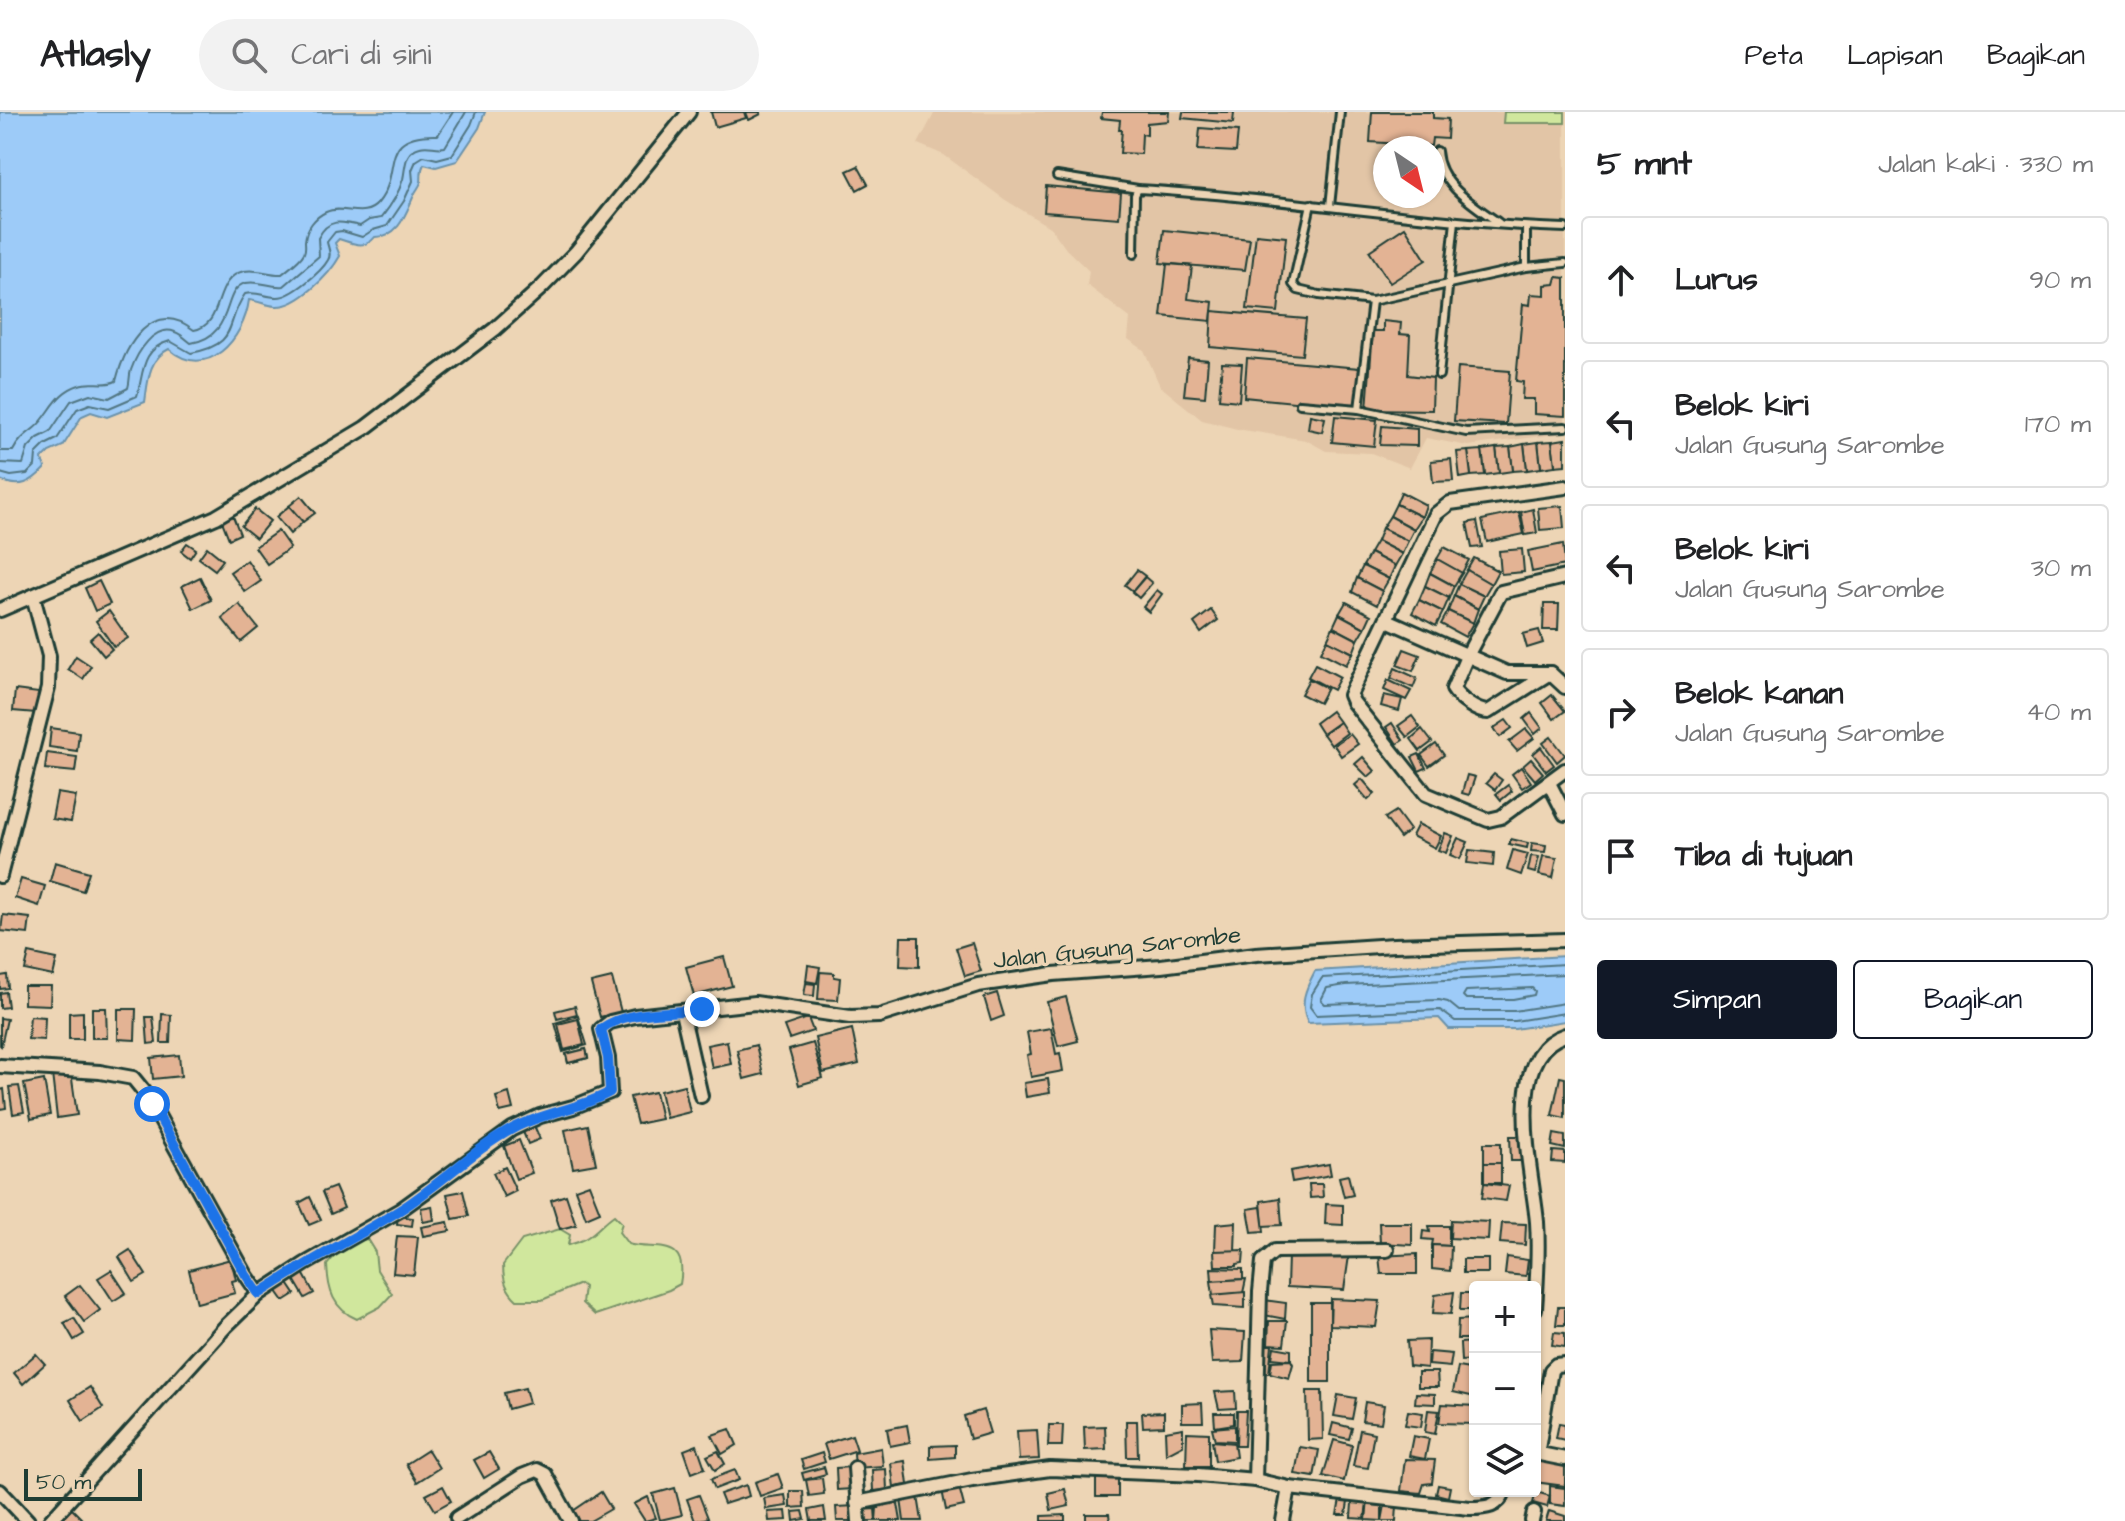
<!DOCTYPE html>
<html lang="id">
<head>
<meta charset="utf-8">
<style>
	:root { --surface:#fff; --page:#f2f2f2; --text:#202124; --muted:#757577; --line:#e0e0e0; --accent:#111827 }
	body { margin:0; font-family:"Architects Daughter",sans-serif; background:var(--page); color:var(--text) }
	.controls { position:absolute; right:24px; bottom:24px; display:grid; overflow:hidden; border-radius:8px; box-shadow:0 2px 6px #0004 }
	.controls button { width:72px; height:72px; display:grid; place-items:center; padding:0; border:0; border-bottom:2px solid var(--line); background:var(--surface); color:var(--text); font:40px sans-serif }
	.compass { position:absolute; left:1373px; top:24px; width:72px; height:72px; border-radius:50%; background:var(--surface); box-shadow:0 2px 6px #0004; rotate:145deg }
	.scale { position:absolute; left:24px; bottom:20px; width:118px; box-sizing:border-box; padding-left:8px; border:4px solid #1f3d34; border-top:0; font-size:22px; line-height:28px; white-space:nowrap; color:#1f3d34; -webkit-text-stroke:6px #edd5b5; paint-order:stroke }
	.stop { position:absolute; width:24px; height:24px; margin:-18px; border:6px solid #1a73e8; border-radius:50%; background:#fff }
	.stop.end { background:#1a73e8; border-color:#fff; box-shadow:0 2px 8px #0008 }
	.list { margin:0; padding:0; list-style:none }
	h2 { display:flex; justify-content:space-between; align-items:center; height:104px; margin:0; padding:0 32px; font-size:34px }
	h2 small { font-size:26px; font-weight:400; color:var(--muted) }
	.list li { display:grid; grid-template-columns:52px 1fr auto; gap:24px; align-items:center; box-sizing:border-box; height:128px; margin:0 16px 16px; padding:0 16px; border:2px solid var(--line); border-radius:8px }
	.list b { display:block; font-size:30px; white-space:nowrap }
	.list p { margin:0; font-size:26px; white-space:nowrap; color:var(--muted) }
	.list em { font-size:26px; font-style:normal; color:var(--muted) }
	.actions { display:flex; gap:16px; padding:24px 32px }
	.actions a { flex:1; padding:18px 0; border:2px solid var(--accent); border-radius:8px; text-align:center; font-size:28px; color:var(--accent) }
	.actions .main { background:var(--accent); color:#fff }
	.icon { flex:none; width:44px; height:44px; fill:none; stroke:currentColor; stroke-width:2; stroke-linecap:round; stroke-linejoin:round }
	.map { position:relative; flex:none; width:1565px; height:1409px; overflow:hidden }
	header { display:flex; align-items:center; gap:48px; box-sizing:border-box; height:112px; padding:0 40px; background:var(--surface); border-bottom:2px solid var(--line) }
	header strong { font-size:38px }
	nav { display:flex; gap:44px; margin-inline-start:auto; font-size:28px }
	.search { width:560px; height:72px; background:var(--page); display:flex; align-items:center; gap:20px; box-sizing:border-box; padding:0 28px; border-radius:44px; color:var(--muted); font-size:30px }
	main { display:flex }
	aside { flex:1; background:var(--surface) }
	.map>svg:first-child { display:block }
	.built { fill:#e2c5a6; fill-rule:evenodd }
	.green { fill:#d0e79d; stroke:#789268; stroke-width:2 }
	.water { fill:#9dcbf8; stroke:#6b92aa; stroke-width:2 }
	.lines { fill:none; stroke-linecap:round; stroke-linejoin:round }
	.shore { stroke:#517682; stroke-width:2 }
	.building { fill:#e3b394; stroke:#1f3d34; stroke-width:2 }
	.service-casing { stroke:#1f3d34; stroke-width:12 }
	.minor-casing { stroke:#1f3d34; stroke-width:18 }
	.service { stroke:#edd5b5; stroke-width:6 }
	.minor { stroke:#edd5b5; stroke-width:12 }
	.route { stroke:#1a73e8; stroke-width:10 }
	.labels { text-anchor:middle; stroke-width:7; stroke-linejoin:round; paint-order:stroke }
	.street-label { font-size:24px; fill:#1f3d34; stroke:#edd5b5 }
</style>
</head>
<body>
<header>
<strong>Atlasly</strong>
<div class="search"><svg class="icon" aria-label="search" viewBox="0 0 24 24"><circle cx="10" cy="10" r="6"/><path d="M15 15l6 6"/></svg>Cari di sini</div>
<nav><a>Peta</a><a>Lapisan</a><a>Bagikan</a></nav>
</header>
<main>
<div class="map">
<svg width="1565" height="1409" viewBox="0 0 1565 1409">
	<rect width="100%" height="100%" fill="#edd5b5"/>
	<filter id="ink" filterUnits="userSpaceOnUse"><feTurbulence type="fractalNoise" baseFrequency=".0125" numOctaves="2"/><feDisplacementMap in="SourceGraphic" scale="16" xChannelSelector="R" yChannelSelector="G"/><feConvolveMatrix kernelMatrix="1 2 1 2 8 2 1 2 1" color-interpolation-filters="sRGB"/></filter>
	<g filter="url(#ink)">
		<path class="built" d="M 935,0 L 1565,0 L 1565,321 L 1468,334 L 1426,326 L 1410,356 L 1371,341 L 1326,339 L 1306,328 L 1237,317 L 1202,308 L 1160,274 L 1144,238 L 1128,227 L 1130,206 L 1087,173 L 1089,159 L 1066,137 L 1051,116 L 1004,87 L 944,43 L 918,32 ZM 1385,36 L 1433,36 L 1433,84 L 1385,84 Z"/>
		<g class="green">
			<path d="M 1504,0 L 1565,0 L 1565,11 L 1503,11 Z"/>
			<path d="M 614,1103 L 622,1111 L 619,1120 L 628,1132 C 654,1140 689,1123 680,1172 L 669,1178 L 595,1203 L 582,1191 L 584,1175 L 580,1172 L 542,1188 L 517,1188 C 506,1178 503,1168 503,1153 L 522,1128 L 560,1117 L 570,1123 L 568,1133 C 593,1127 596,1116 614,1103 Z"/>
			<path d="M 367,1127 L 375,1140 L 377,1158 L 392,1182 L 380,1195 L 357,1207 C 333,1197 328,1178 327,1153 C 337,1140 351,1129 367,1127 Z"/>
		</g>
		<g class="water">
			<path d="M 0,0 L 485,0 L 479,16 L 457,49 L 436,55 L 424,52 C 420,59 422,62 421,70 C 420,74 417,77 415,81 C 406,100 400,125 375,125 C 365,138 352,131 339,127 L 335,131 L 340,144 C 330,162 298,196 275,194 C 266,193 258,189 249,188 C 244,227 207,270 169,237 C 148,247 148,270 145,290 L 107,305 L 91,300 L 82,304 L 63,334 L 49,340 L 42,347 L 45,356 C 31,371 21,377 0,368 Z"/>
			<path d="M 1565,844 L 1565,909 L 1515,917 L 1449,917 L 1439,906 L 1308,911 C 1299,891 1305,878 1315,859 Z"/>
		</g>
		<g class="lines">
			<g class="shore">
				<path d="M 0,339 L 13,339 C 22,321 34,320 43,307 C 54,293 60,279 79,273 C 92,268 104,275 116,269 C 125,234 152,185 194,218 C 225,213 212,166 244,159 C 257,156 270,163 282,162 C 289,156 300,149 304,141 C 306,137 305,133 305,129 C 306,116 315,105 326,100 C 343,92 364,108 378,91 C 404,60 375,21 438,23 L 453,0"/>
				<path d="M 0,351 L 23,352 L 28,336 L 38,326 L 50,320 L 71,289 L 90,282 L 109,286 L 128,276 C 130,270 129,264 131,258 C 137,241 154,212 175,220 C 181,222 186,227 191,231 C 237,223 220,177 246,171 C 259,168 271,176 284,174 L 319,144 L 318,126 C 328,106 341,109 360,114 L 369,108 L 381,106 C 390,95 399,81 403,67 C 406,54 404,39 420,35 C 428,32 436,37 445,35 L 466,0"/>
				<path d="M 0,361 L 11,364 L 27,362 L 35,354 L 36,342 L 45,333 L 57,327 L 77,297 L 90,292 L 109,296 L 137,284 C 144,262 140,237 170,229 L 191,241 C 240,232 224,212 245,182 C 257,179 265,185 277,185 C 291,186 322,159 328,148 C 332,142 328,136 327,130 L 335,120 L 342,119 L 362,125 L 373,118 L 387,114 L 404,89 L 413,69 L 412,58 L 416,49 L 424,44 L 437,47 L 452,43 L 471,13 L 476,0"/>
				<path d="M 1565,852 L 1322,866 L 1312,882 L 1310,895 L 1316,903 L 1440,898 L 1455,909 L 1515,909 L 1565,901"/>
				<path d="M 1565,862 L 1346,873 L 1327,876 L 1321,888 L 1325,892 L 1439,888 L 1448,890 L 1459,899 L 1514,899 L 1565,891"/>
				<path d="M 1532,876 L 1535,879 L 1534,883 L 1513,887 L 1466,887 L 1463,884 L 1466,879 Z"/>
			</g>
		</g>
		<g class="building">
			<path d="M 711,0 L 744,0 L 746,6 L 715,15 Z"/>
			<path d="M 746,0 L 760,0 L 761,2 L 749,8 Z"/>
			<path d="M 1102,0 L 1169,0 L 1168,9 L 1147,11 L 1147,23 L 1142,22 L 1141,42 L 1120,41 L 1122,18 L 1119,18 L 1120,8 L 1101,6 Z"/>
			<path d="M 1183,0 L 1234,0 L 1233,11 L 1182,6 Z"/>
			<path d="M 1372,0 L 1433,0 L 1433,6 L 1448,7 L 1447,27 L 1432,26 L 1431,34 L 1370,30 Z"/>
			<path d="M 1200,16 L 1238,19 L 1236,40 L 1198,38 Z"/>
			<path d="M 858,54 L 868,72 L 857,78 L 847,59 Z"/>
			<path d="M 1046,74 L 1121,81 L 1119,106 L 1044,100 Z"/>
			<path d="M 1405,115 L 1426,148 L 1390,171 L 1369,139 Z"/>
			<path d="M 1164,118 L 1250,127 L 1245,158 L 1160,151 Z"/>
			<path d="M 1256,122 L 1286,125 L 1278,200 L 1247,197 Z"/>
			<path d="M 1167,152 L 1192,154 L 1188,187 L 1213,190 L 1211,209 L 1161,204 Z"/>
			<path d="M 1557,165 L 1565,166 L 1565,304 L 1534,302 L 1534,287 L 1522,287 L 1523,270 L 1516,269 L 1523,192 L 1530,193 L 1531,182 L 1545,183 L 1545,173 L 1555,172 Z"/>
			<path d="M 1212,199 L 1306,207 L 1302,243 L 1210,235 Z"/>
			<path d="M 1383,209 L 1401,211 L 1400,222 L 1410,223 L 1408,263 L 1433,266 L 1432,298 L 1367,297 L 1373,219 L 1383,219 Z"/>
			<path d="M 1188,246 L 1208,248 L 1205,285 L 1184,283 Z"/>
			<path d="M 1247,246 L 1359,256 L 1356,296 L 1244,285 Z"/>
			<path d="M 1222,251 L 1242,252 L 1239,289 L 1219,287 Z"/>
			<path d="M 1458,255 L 1510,259 L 1506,312 L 1454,309 Z"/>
			<path d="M 1310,303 L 1325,306 L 1322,320 L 1308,317 Z"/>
			<path d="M 1335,304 L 1377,308 L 1374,334 L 1332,330 Z"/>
			<path d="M 1382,314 L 1417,317 L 1417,334 L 1380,333 Z"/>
			<path d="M 1565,327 L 1565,353 L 1555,354 L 1552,329 Z"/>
			<path d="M 1552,329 L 1555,354 L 1541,356 L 1538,330 Z"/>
			<path d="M 1538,330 L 1541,356 L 1527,358 L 1524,332 Z"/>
			<path d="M 1524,332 L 1527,358 L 1513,359 L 1510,335 Z"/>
			<path d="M 1510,335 L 1513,359 L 1499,361 L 1496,336 Z"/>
			<path d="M 1496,336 L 1499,361 L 1485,363 L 1482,338 Z"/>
			<path d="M 1482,338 L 1485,363 L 1471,364 L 1468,339 Z"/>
			<path d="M 1468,339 L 1471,364 L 1460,366 L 1457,340 Z"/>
			<path d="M 1451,347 L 1453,369 L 1433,370 L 1431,349 Z"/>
			<path d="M 1401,380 L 1426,393 L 1422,405 L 1396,392 Z"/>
			<path d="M 301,384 L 315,401 L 303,410 L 289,394 Z"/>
			<path d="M 1396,392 L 1422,405 L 1414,417 L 1390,404 Z"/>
			<path d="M 289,394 L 303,410 L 290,422 L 276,405 Z"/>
			<path d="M 1562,394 L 1564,416 L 1540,418 L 1538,396 Z"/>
			<path d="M 255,397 L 270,409 L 256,426 L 241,414 Z"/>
			<path d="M 1533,397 L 1537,421 L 1525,423 L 1521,400 Z"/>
			<path d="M 1519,400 L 1524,422 L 1487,430 L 1482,408 Z"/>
			<path d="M 233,404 L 240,422 L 229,427 L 222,409 Z"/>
			<path d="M 1390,404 L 1414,417 L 1408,429 L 1382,416 Z"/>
			<path d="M 1477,409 L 1482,435 L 1472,436 L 1467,411 Z"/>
			<path d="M 1382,416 L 1408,429 L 1402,442 L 1377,429 Z"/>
			<path d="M 278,419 L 290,436 L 267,452 L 255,435 Z"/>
			<path d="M 1377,429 L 1402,442 L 1395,454 L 1370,441 Z"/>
			<path d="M 187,431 L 196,437 L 190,446 L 181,439 Z"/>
			<path d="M 1563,432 L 1565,453 L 1532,460 L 1528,439 Z"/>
			<path d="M 207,435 L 223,448 L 215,458 L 199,446 Z"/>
			<path d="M 1444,435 L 1469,448 L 1462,461 L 1437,447 Z"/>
			<path d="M 1522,437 L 1524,460 L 1501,462 L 1499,439 Z"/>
			<path d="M 1370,441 L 1395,454 L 1389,467 L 1363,454 Z"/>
			<path d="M 1474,446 L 1498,459 L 1491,472 L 1467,458 Z"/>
			<path d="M 1437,447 L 1462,461 L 1454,474 L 1430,461 Z"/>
			<path d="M 247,448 L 261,469 L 245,480 L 230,460 Z"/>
			<path d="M 1363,454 L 1389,467 L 1382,479 L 1357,466 Z"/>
			<path d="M 1137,458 L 1145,464 L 1133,479 L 1125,473 Z"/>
			<path d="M 1467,458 L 1491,472 L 1484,484 L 1459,472 Z"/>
			<path d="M 1430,461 L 1454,474 L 1449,486 L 1425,474 Z"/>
			<path d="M 200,465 L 211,488 L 193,497 L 182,474 Z"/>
			<path d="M 1145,465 L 1152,471 L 1139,486 L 1132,480 Z"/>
			<path d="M 1357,466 L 1382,479 L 1377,493 L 1352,480 Z"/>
			<path d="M 99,469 L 110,492 L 95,499 L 85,476 Z"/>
			<path d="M 1459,472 L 1484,484 L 1478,497 L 1454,484 Z"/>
			<path d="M 1425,474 L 1449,486 L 1443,500 L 1419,488 Z"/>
			<path d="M 1157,478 L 1162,482 L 1149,500 L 1143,495 Z"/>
			<path d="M 1454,484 L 1478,497 L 1473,511 L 1448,499 Z"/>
			<path d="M 1419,488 L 1443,500 L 1436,514 L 1412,501 Z"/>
			<path d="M 1346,490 L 1371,503 L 1365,516 L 1339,502 Z"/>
			<path d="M 239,492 L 258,516 L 241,530 L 222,506 Z"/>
			<path d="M 1544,492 L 1559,492 L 1558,518 L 1543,518 Z"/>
			<path d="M 1211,498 L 1218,508 L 1201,521 L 1194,511 Z"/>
			<path d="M 109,499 L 128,526 L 114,535 L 96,509 Z"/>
			<path d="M 1448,499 L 1473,511 L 1465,525 L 1441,512 Z"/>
			<path d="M 1339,502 L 1365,516 L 1358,528 L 1333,515 Z"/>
			<path d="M 1333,515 L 1358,528 L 1353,541 L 1327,528 Z"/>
			<path d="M 1539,518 L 1543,531 L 1527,536 L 1523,522 Z"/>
			<path d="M 98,520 L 112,537 L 104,544 L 90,527 Z"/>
			<path d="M 1327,528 L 1353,541 L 1346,553 L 1321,540 Z"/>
			<path d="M 1404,537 L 1420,543 L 1413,559 L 1397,553 Z"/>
			<path d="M 76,544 L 91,554 L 83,567 L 68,557 Z"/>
			<path d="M 1315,552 L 1340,565 L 1333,578 L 1308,565 Z"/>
			<path d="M 1395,556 L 1417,566 L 1413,576 L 1391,566 Z"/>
			<path d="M 1309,567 L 1327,576 L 1319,591 L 1301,582 Z"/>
			<path d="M 1388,568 L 1411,579 L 1406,588 L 1384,578 Z"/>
			<path d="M 15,578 L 39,581 L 36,601 L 13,599 Z"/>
			<path d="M 1384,583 L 1402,587 L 1399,599 L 1381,594 Z"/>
			<path d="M 1552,583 L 1565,599 L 1554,607 L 1542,591 Z"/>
			<path d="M 1331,599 L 1339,610 L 1322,622 L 1315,611 Z"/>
			<path d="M 1531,601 L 1542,616 L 1535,622 L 1524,607 Z"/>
			<path d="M 1412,604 L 1420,615 L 1407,625 L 1398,614 Z"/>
			<path d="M 1506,608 L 1512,616 L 1500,625 L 1494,616 Z"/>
			<path d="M 1340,610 L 1347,621 L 1331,633 L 1323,622 Z"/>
			<path d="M 1392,611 L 1403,628 L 1397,632 L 1386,615 Z"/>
			<path d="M 51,616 L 79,620 L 77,639 L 49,635 Z"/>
			<path d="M 1422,617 L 1432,630 L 1420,639 L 1411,627 Z"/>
			<path d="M 1526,617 L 1534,626 L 1517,639 L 1509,630 Z"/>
			<path d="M 1350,622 L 1358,632 L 1341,644 L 1334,633 Z"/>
			<path d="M 1551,625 L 1565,643 L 1557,650 L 1543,631 Z"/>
			<path d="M 1436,632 L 1444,643 L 1429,654 L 1421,643 Z"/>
			<path d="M 1541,635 L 1554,653 L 1546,659 L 1533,642 Z"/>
			<path d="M 47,641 L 77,645 L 75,660 L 45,657 Z"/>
			<path d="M 1419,642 L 1426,656 L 1419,659 L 1412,645 Z"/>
			<path d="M 1363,645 L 1375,659 L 1368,665 L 1355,652 Z"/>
			<path d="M 1531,647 L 1543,661 L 1535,668 L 1523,654 Z"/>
			<path d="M 1521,655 L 1531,670 L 1522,676 L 1512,662 Z"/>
			<path d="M 1494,662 L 1502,668 L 1495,678 L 1486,671 Z"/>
			<path d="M 1467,663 L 1475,665 L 1469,683 L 1462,681 Z"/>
			<path d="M 1362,667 L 1375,682 L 1368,688 L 1355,673 Z"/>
			<path d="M 1508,673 L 1512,679 L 1501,688 L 1496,682 Z"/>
			<path d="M 57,681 L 76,684 L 71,710 L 52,707 Z"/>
			<path d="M 1396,699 L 1410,718 L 1400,726 L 1385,706 Z"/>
			<path d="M 1418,712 L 1441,724 L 1435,736 L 1412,724 Z"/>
			<path d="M 1445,721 L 1453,724 L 1446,741 L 1438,738 Z"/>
			<path d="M 1458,726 L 1468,730 L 1460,747 L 1450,743 Z"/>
			<path d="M 1511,727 L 1528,731 L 1527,736 L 1509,732 Z"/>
			<path d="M 1532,731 L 1546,733 L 1545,740 L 1531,739 Z"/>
			<path d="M 1469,738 L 1494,741 L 1493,754 L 1467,751 Z"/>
			<path d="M 1513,738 L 1528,742 L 1521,763 L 1507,758 Z"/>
			<path d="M 1531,744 L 1539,745 L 1535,761 L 1528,759 Z"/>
			<path d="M 1543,744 L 1557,746 L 1553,766 L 1539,763 Z"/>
			<path d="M 55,750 L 89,760 L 83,779 L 50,769 Z"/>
			<path d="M 21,767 L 45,774 L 39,794 L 15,786 Z"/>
			<path d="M 3,803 L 30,806 L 28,822 L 1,819 Z"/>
			<path d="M 901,825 L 919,825 L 919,855 L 900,854 Z"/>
			<path d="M 972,831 L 981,859 L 965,864 L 956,836 Z"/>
			<path d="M 29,841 L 57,847 L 53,864 L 25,858 Z"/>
			<path d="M 724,845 L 732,874 L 694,884 L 686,855 Z"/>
			<path d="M 808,853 L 820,855 L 817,871 L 806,869 Z"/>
			<path d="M 820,860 L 834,861 L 834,865 L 840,866 L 838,888 L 818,887 Z"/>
			<path d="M 7,863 L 8,876 L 0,877 L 0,864 Z"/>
			<path d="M 612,866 L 621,900 L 600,905 L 591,871 Z"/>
			<path d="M 806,871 L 815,872 L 814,884 L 804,883 Z"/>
			<path d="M 24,874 L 51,874 L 50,893 L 24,892 Z"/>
			<path d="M 6,880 L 8,895 L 0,896 L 0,881 Z"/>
			<path d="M 997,881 L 1004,904 L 991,909 L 984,885 Z"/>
			<path d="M 1066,885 L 1078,929 L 1058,934 L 1047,890 Z"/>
			<path d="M 575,894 L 577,902 L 557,907 L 555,899 Z"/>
			<path d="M 92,896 L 106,896 L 107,926 L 92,926 Z"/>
			<path d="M 118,897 L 136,897 L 135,928 L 118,927 Z"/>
			<path d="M 83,900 L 83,927 L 69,927 L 69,901 Z"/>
			<path d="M 162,902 L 171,903 L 170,931 L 161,931 Z"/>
			<path d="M 30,904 L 45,905 L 44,928 L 28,927 Z"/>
			<path d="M 578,904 L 587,933 L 563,940 L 555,911 Z"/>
			<path d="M 146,905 L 153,905 L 156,931 L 148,932 Z"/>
			<path d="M 0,906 L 7,907 L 1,934 L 0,933 Z"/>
			<path d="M 808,906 L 813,919 L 789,927 L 784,914 Z"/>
			<path d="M 578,907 L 584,933 L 564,938 L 558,912 Z"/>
			<path d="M 1051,916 L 1056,942 L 1060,941 L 1063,959 L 1031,965 L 1027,943 L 1031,942 L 1027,920 Z"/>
			<path d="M 852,917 L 859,952 L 823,961 L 815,926 Z"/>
			<path d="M 727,929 L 731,952 L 712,956 L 707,933 Z"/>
			<path d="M 813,931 L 823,966 L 799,973 L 789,938 Z"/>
			<path d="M 756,933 L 763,962 L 744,967 L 737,938 Z"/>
			<path d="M 586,937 L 588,946 L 568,951 L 566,942 Z"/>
			<path d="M 586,937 L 588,946 L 568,951 L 566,942 Z"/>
			<path d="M 179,943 L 181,964 L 153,967 L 151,946 Z"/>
			<path d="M 71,960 L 77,1003 L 57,1006 L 52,962 Z"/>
			<path d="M 1560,965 L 1565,966 L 1565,1006 L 1552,1003 Z"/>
			<path d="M 1048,967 L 1050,981 L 1026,985 L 1024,971 Z"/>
			<path d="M 44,968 L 50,1003 L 31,1007 L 24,972 Z"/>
			<path d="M 684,973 L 690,1000 L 666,1006 L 660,979 Z"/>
			<path d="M 19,974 L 24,1000 L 13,1002 L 9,975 Z"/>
			<path d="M 4,977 L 6,996 L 0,997 L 0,978 Z"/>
			<path d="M 655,980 L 661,1007 L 637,1012 L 630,985 Z"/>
			<path d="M 509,981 L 513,997 L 500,1000 L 496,985 Z"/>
			<path d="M 533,1011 L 540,1027 L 528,1032 L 521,1015 Z"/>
			<path d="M 588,1013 L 596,1052 L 573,1056 L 565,1018 Z"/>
			<path d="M 1554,1022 L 1565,1024 L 1565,1037 L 1552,1034 Z"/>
			<path d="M 1510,1024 L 1524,1024 L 1525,1049 L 1511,1049 Z"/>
			<path d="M 519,1028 L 532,1061 L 516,1067 L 504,1034 Z"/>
			<rect x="1484" y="1031" width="17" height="20"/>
			<path d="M 1553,1039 L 1565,1040 L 1565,1051 L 1552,1050 Z"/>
			<rect x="1484" y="1051" width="17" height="20"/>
			<path d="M 1329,1052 L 1331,1063 L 1292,1070 L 1290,1059 Z"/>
			<path d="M 505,1055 L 516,1079 L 504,1085 L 493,1061 Z"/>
			<path d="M 1348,1063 L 1353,1083 L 1344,1085 L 1339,1065 Z"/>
			<path d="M 1484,1071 L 1509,1074 L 1506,1089 L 1482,1086 Z"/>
			<path d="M 589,1072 L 600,1100 L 586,1106 L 575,1077 Z"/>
			<path d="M 1309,1072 L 1322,1072 L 1323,1085 L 1310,1086 Z"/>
			<path d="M 335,1075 L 344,1096 L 331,1102 L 322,1080 Z"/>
			<path d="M 463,1079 L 469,1104 L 453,1107 L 447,1082 Z"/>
			<path d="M 566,1083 L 576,1113 L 560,1117 L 551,1088 Z"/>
			<path d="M 310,1085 L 321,1108 L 309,1113 L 299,1091 Z"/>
			<path d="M 1280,1086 L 1282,1113 L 1263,1114 L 1261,1089 Z"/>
			<path d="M 1326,1092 L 1343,1093 L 1343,1113 L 1325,1112 Z"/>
			<path d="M 432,1094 L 434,1108 L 423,1110 L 421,1096 Z"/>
			<path d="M 1261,1095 L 1264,1119 L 1252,1120 L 1248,1097 Z"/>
			<path d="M 398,1104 L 413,1106 L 412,1114 L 397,1112 Z"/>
			<path d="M 1451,1108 L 1489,1110 L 1488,1128 L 1450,1126 Z"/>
			<path d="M 448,1110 L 450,1119 L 423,1124 L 421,1115 Z"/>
			<path d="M 1236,1110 L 1235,1139 L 1215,1139 L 1216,1112 Z"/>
			<path d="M 1379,1111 L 1412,1111 L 1412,1133 L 1380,1131 Z"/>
			<path d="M 1502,1111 L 1526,1112 L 1525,1133 L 1500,1131 Z"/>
			<path d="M 1429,1114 L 1449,1114 L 1449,1134 L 1432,1133 L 1433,1128 L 1422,1127 L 1423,1119 L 1430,1120 Z"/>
			<path d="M 397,1124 L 418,1125 L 414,1163 L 393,1161 Z"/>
			<path d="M 1432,1133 L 1451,1134 L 1450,1159 L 1432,1157 Z"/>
			<path d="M 130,1138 L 146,1163 L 134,1170 L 119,1145 Z"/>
			<path d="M 1244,1138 L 1243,1151 L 1237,1152 L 1237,1154 L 1215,1154 L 1214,1139 Z"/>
			<path d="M 1417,1142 L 1417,1162 L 1381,1162 L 1379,1144 Z"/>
			<path d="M 1288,1144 L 1349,1144 L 1344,1178 L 1287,1175 Z"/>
			<path d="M 1507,1145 L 1528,1148 L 1526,1164 L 1505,1162 Z"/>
			<path d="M 231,1147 L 236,1168 L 232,1169 L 235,1181 L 197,1191 L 189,1158 Z"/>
			<rect x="1463" y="1147" width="25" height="14"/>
			<path d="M 1211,1156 L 1243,1157 L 1243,1167 L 1212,1169 Z"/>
			<path d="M 111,1158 L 126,1181 L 113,1189 L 98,1166 Z"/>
			<path d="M 302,1159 L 314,1181 L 305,1186 L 292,1164 Z"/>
			<path d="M 285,1167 L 295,1182 L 284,1189 L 274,1175 Z"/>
			<path d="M 1246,1167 L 1243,1181 L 1213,1183 L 1211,1169 Z"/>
			<path d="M 80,1173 L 100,1198 L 84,1210 L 65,1184 Z"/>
			<path d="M 1245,1180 L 1245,1196 L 1214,1194 L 1212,1183 Z"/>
			<path d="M 1454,1180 L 1451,1202 L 1433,1201 L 1435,1183 Z"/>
			<path d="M 1461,1181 L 1475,1181 L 1475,1198 L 1460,1198 Z"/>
			<path d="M 1331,1187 L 1380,1189 L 1376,1215 L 1330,1213 Z"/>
			<path d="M 1264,1188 L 1286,1191 L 1285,1207 L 1264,1203 Z"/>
			<rect x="1311" y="1191" width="19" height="79"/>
			<path d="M 1558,1195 L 1565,1195 L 1565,1213 L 1556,1213 Z"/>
			<path d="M 74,1206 L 84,1222 L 74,1228 L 64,1211 Z"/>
			<path d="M 1475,1207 L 1475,1227 L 1457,1227 L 1458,1208 Z"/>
			<path d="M 1269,1209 L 1287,1209 L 1284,1233 L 1268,1232 Z"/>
			<path d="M 1209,1218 L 1245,1220 L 1243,1250 L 1212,1251 Z"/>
			<path d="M 1554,1220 L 1565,1221 L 1565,1235 L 1552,1233 Z"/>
			<path d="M 1428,1228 L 1427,1256 L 1409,1254 L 1407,1229 Z"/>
			<path d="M 1475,1230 L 1475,1248 L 1461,1249 L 1460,1231 Z"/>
			<path d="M 1260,1233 L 1272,1233 L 1269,1261 L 1261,1261 Z"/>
			<path d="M 1274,1235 L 1291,1238 L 1291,1248 L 1272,1246 Z"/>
			<path d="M 1430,1240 L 1452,1242 L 1450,1255 L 1429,1253 Z"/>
			<path d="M 36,1242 L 45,1252 L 23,1272 L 14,1261 Z"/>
			<path d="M 1291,1248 L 1293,1252 L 1289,1266 L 1270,1261 L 1272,1249 Z"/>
			<path d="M 1458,1255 L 1475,1258 L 1475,1285 L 1453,1280 Z"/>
			<path d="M 1418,1260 L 1437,1260 L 1438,1275 L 1418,1275 Z"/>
			<path d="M 90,1275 L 103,1296 L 83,1309 L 70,1288 Z"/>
			<path d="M 525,1276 L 529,1291 L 508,1297 L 504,1281 Z"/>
			<path d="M 1235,1279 L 1236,1296 L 1219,1297 L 1215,1280 Z"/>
			<path d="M 1307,1279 L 1322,1279 L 1323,1327 L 1308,1328 Z"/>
			<path d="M 1416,1281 L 1435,1282 L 1435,1292 L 1415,1291 Z"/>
			<path d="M 1338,1283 L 1356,1286 L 1352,1307 L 1334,1304 Z"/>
			<path d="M 1365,1290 L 1384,1293 L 1381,1311 L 1362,1309 Z"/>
			<path d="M 1202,1291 L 1203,1310 L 1182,1310 L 1182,1292 Z"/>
			<path d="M 1442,1292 L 1475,1294 L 1475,1312 L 1439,1311 Z"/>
			<path d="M 983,1298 L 990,1321 L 970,1327 L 964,1304 Z"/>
			<path d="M 1428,1298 L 1439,1299 L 1435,1322 L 1425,1320 Z"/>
			<path d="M 1237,1299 L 1246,1299 L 1244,1334 L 1236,1334 Z"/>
			<path d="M 1408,1299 L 1423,1301 L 1421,1315 L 1405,1313 Z"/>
			<path d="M 1164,1300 L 1164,1314 L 1143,1315 L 1142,1301 Z"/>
			<path d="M 1214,1301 L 1234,1301 L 1234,1312 L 1215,1315 Z"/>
			<path d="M 1126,1309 L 1137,1309 L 1138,1345 L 1127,1345 Z"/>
			<path d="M 1333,1311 L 1352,1316 L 1349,1327 L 1330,1323 Z"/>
			<path d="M 1559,1311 L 1565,1312 L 1565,1328 L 1556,1326 Z"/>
			<path d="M 907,1313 L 910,1330 L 890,1334 L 887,1317 Z"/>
			<path d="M 1049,1313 L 1063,1313 L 1062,1334 L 1048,1334 Z"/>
			<path d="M 1105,1314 L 1106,1337 L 1085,1338 L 1084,1315 Z"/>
			<path d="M 1235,1314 L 1235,1329 L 1215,1328 L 1212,1316 Z"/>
			<path d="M 1183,1316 L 1183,1333 L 1166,1342 L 1165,1319 Z"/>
			<path d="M 730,1317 L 737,1333 L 722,1342 L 712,1323 Z"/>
			<path d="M 1037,1318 L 1039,1347 L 1019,1348 L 1017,1319 Z"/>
			<path d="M 1360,1318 L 1374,1321 L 1368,1356 L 1353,1354 Z"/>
			<path d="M 1187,1320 L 1209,1321 L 1209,1354 L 1186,1354 Z"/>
			<path d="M 852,1323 L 857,1338 L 829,1347 L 824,1332 Z"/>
			<path d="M 1413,1324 L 1429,1327 L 1425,1347 L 1409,1344 Z"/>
			<path d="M 1334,1328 L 1352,1333 L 1344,1369 L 1323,1364 Z"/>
			<path d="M 1212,1329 L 1234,1331 L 1236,1345 L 1215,1349 Z"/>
			<path d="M 697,1333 L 705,1356 L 692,1361 L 684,1338 Z"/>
			<path d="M 955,1333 L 955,1345 L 930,1347 L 930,1334 Z"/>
			<path d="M 1300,1335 L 1319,1338 L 1314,1365 L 1295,1362 Z"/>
			<path d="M 881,1336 L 883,1354 L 855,1356 L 854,1341 Z"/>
			<path d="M 428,1338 L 439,1356 L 417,1370 L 406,1352 Z"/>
			<path d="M 718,1339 L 725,1352 L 715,1358 L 707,1344 Z"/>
			<path d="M 489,1340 L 499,1357 L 484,1366 L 474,1348 Z"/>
			<path d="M 822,1341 L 825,1350 L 804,1357 L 801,1348 Z"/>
			<path d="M 1405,1347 L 1435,1348 L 1432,1371 L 1424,1372 L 1421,1381 L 1401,1379 Z"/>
			<path d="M 1535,1348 L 1565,1353 L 1565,1374 L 1535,1370 Z"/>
			<path d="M 905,1349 L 908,1373 L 894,1375 L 891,1351 Z"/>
			<path d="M 824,1355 L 826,1362 L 804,1368 L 802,1361 Z"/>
			<path d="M 851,1355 L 852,1377 L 837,1378 L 836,1356 Z"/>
			<path d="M 886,1357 L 887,1378 L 873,1379 L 872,1358 Z"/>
			<path d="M 735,1358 L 739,1368 L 715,1377 L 711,1367 Z"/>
			<path d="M 778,1362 L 783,1376 L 760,1384 L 755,1370 Z"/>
			<path d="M 1096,1364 L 1118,1365 L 1118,1385 L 1096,1385 Z"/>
			<path d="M 822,1366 L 824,1382 L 809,1384 L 806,1368 Z"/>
			<path d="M 746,1373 L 749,1384 L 724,1392 L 720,1382 Z"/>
			<path d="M 1438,1373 L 1450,1375 L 1448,1385 L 1436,1382 Z"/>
			<path d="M 443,1374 L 451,1389 L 435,1398 L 426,1383 Z"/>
			<path d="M 1550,1374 L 1565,1376 L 1565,1394 L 1550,1392 Z"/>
			<path d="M 959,1375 L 964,1394 L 946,1398 L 942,1378 Z"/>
			<path d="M 675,1376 L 682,1403 L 660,1408 L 653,1382 Z"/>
			<path d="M 1065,1377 L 1069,1394 L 1051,1398 L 1048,1381 Z"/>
			<path d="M 790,1379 L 803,1379 L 804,1395 L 790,1396 Z"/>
			<path d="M 601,1380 L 611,1397 L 590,1409 L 580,1409 L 573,1399 Z"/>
			<path d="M 1536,1380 L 1550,1384 L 1547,1395 L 1533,1391 Z"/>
			<path d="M 699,1383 L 708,1406 L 695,1409 L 687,1387 Z"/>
			<path d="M 785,1383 L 787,1394 L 766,1397 L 764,1386 Z"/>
			<path d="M 918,1384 L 922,1409 L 904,1409 L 901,1387 Z"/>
			<path d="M 648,1385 L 656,1406 L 645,1409 L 634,1392 Z"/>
			<path d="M 897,1386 L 901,1409 L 876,1409 L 877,1396 L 879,1396 L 877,1390 Z"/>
			<path d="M 1340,1388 L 1348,1390 L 1346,1403 L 1337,1403 Z"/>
			<path d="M 1368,1388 L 1382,1391 L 1382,1409 L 1366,1408 Z"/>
			<path d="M 1352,1391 L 1367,1391 L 1365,1407 L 1351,1406 Z"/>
			<path d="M 1385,1393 L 1397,1394 L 1396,1409 L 1382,1409 Z"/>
			<path d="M 856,1394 L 857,1409 L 837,1409 L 836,1395 Z"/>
			<path d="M 824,1395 L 826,1409 L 811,1409 L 809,1398 Z"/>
			<path d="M 72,1397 L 84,1409 L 59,1409 Z"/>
			<path d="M 875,1397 L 876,1409 L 862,1409 L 861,1398 Z"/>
			<path d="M 786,1399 L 787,1408 L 769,1409 L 768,1400 Z"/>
			<path d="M 803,1399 L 805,1407 L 794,1409 L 793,1400 Z"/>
			<path d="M 1549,1399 L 1565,1404 L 1565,1409 L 1546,1409 Z"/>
			<path d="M 1086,1402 L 1109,1402 L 1110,1409 L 1086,1409 Z"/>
			<path d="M 1065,1403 L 1065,1409 L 1042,1409 L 1042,1404 Z"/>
		</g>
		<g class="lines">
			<defs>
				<g id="service">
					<path d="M 1437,39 C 1439,73 1474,93 1499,111"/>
					<path d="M 1057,64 L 1138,77"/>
					<path d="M 1311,92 L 1293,172 L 1298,178 L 1319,183 L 1372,189 L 1526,155 L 1565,151"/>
					<path d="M 1330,94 L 1340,0"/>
					<path d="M 1526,115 L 1526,155"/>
					<path d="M 1134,142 L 1135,83 L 1138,77 C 1281,85 1422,111 1565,116"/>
					<path d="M 1439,263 L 1455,109"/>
					<path d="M 1300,292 L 1359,297 L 1466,320 L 1565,315"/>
					<path d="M 1359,297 L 1372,189"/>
				</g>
				<g id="minor">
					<path d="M 1565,375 L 1450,391 L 1436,402 L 1350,583 L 1353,590 L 1426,682 L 1488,708 L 1501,705 L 1565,658"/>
					<path d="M 0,498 L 216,405 L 365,316 L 495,217 L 542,175 L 576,140 L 689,0"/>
					<path d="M 1387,508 L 1507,561 L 1550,561 L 1565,575"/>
					<path d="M 1550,561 L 1488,600 C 1477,600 1459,587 1453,577 L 1468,542 L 1501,480 L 1565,465"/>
					<path d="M 1549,671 L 1565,702"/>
					<path d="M 0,764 L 48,576 L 49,544 L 33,484"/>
					<path d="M 682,900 L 701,984"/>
					<path d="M 0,954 L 100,960 L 133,966 L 146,982 L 246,1163 L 259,1182"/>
					<path d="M 1535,1197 C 1537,1169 1539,1139 1537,1110 C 1533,1062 1501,943 1565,923"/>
					<path d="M 1565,1252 L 1556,1253 L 1551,1258 L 1538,1337 L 1540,1342 L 1565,1347"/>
					<path d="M 855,1356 L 859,1409"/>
					<path d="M 1255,1368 L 1260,1180 L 1263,1149 L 1275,1139 L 1387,1138"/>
					<path d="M 0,1379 L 28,1409"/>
					<path d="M 857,1391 L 972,1368 L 1050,1357 L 1198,1363 L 1255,1368 L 1289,1376"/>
					<path d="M 457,1406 L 522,1364 L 537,1358 L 545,1362 L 571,1409"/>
					<path d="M 50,1409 L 226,1214 L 259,1182 L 305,1152 L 400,1098 L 512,1017 L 540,1004 L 573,995 L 610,980 L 608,946 L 601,917 L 610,910 L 635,904 L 755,891 L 850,905 L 879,904 L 978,873 L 1053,862 L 1161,854 L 1256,842 L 1394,833 L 1565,828"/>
					<path d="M 1283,1409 L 1289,1376 L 1470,1396 C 1486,1396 1499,1395 1504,1379"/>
					<path d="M 1532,1409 L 1534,1400"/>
				</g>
			</defs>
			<use href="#service" class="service-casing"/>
			<use href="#minor" class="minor-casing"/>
			<use href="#service" class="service"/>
			<use href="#minor" class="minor"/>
		</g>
	</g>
	<g class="lines" filter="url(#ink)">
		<path class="route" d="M 152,992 L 246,1163 L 259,1182 C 304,1151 354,1127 400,1098 C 440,1073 472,1038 514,1016 C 545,1000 580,997 610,980 L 608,946 L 601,917 C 627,897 671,902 702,897"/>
	</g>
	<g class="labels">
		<g class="street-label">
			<text transform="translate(1117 835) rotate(-6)" y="8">Jalan Gusung Sarombe</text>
		</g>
	</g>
</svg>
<div class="controls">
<button>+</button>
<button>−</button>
<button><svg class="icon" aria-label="layers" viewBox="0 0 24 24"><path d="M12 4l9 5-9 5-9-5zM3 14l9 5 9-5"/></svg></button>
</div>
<svg class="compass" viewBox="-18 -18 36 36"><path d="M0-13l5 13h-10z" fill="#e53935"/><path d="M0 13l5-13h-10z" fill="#757577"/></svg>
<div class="scale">50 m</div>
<div class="stop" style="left:152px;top:992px"></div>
<div class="stop end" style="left:702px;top:897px"></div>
</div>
<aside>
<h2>5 mnt<small>Jalan kaki · 330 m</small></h2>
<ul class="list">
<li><svg class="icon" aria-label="ahead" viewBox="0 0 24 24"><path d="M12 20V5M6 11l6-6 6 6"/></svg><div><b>Lurus</b></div><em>90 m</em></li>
<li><svg class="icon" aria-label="left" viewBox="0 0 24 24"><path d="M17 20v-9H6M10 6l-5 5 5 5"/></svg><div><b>Belok kiri</b><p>Jalan Gusung Sarombe</p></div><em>170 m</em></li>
<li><svg class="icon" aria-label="left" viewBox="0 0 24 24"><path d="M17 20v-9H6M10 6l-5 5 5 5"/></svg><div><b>Belok kiri</b><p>Jalan Gusung Sarombe</p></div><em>30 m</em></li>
<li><svg class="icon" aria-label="right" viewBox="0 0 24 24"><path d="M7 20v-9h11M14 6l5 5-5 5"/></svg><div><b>Belok kanan</b><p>Jalan Gusung Sarombe</p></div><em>40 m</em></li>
<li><svg class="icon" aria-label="arrive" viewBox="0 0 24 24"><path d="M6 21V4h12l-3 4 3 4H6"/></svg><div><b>Tiba di tujuan</b></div></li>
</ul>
<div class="actions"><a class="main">Simpan</a><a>Bagikan</a></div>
</aside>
</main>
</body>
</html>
